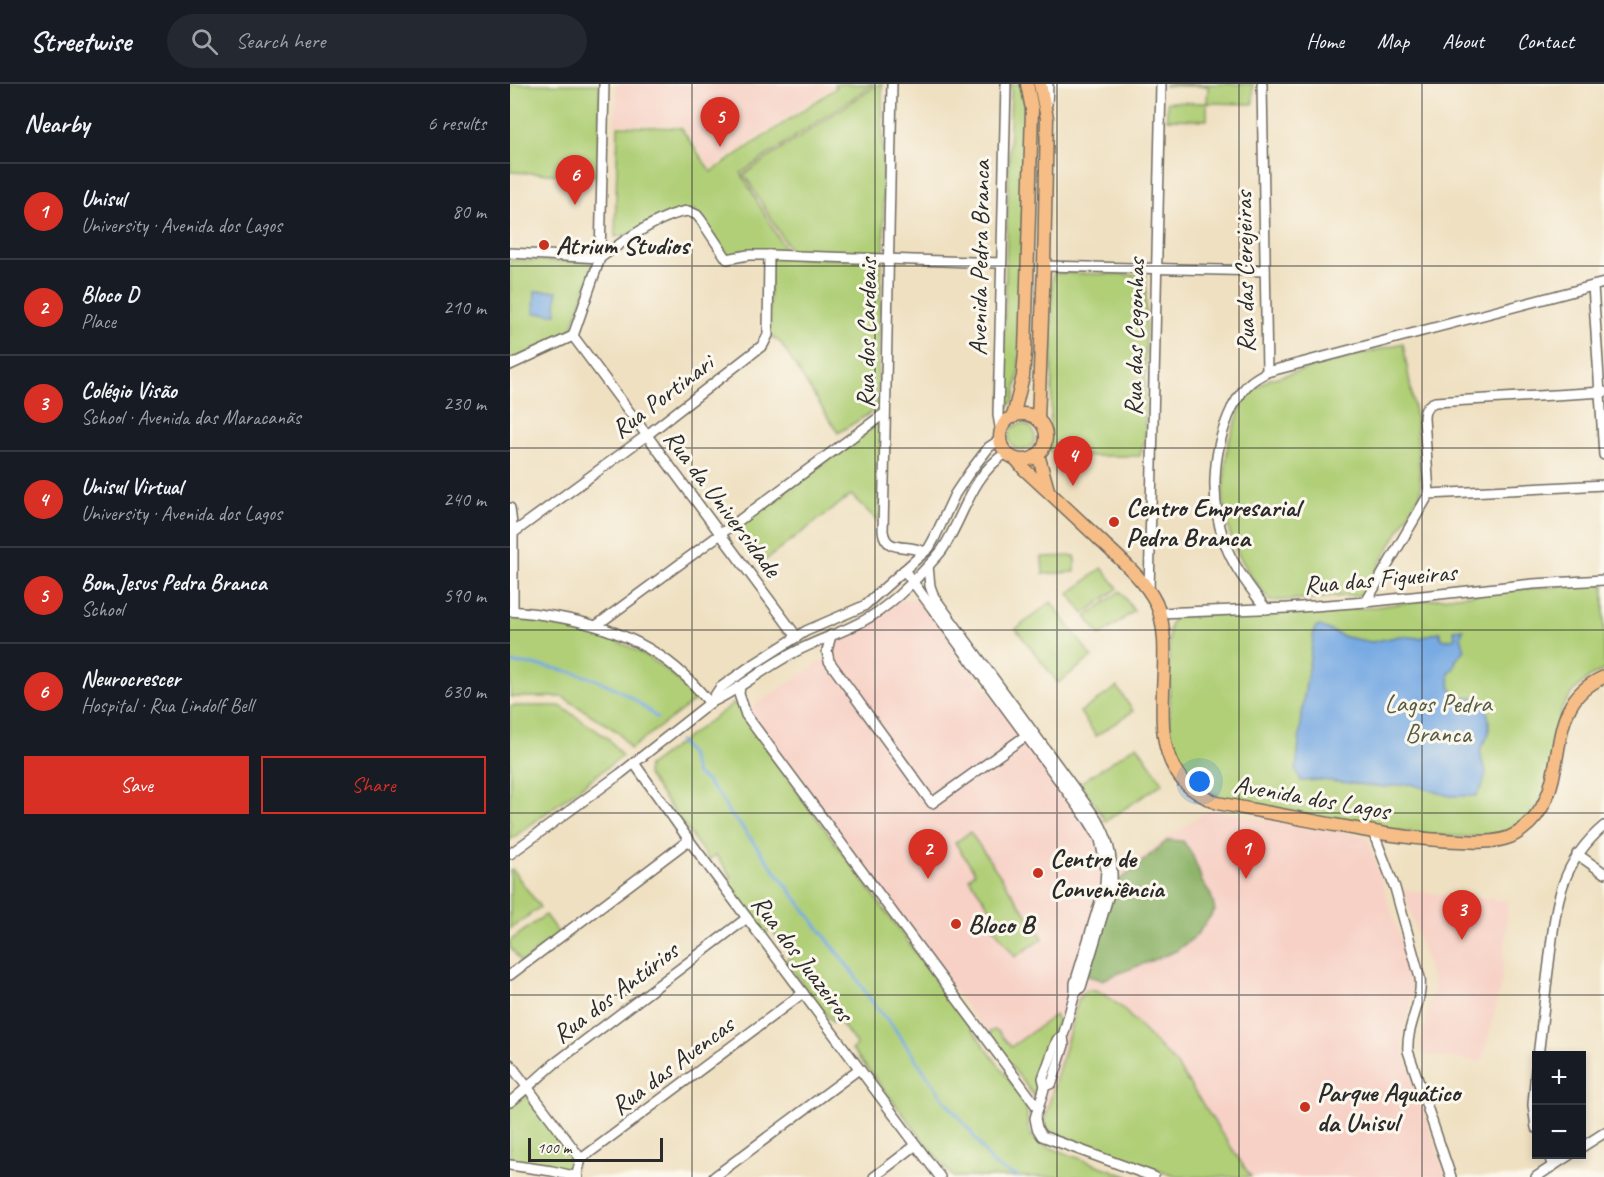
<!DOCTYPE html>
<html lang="en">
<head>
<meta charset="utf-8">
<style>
	:root { --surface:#171b24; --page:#242831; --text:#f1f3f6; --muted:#9ea1a6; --line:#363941; --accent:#d93025 }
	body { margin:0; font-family:Caveat,sans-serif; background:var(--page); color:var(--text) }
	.controls { position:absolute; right:18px; bottom:18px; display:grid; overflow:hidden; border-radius:0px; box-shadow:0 3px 9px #0003 }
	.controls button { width:54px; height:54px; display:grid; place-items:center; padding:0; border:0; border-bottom:2px solid var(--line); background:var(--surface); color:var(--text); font:30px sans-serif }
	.scale { position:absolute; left:18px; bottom:15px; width:135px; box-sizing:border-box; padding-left:6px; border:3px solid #2b2b2b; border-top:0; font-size:16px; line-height:21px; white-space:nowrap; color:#2b2b2b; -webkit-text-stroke:4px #fbf7ec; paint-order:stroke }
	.you { position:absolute; left:690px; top:698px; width:21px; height:21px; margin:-15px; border:4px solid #fff; border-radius:50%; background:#1a73e8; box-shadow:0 0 0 9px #1a73e833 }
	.badge { display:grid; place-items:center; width:39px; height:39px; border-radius:50%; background:var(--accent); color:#fff; font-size:20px; font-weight:700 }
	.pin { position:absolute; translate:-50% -50px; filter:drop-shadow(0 2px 3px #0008) }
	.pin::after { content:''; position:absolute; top:32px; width:21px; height:18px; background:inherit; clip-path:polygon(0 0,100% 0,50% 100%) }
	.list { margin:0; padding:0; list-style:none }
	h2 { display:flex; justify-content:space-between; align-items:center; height:78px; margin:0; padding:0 24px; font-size:26px }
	h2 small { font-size:20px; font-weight:400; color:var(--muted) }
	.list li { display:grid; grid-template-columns:39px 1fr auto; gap:18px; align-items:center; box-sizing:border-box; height:96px; padding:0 24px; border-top:2px solid var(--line) }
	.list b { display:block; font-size:22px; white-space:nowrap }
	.list p { margin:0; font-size:20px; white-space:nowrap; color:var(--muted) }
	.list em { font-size:20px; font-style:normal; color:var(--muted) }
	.actions { display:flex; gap:12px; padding:18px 24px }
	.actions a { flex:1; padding:14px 0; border:2px solid var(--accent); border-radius:0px; text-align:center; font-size:21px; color:var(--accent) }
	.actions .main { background:var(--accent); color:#fff }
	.icon { flex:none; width:33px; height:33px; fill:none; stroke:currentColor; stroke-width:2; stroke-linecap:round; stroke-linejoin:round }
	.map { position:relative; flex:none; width:1094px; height:1093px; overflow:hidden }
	header { display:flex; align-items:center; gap:36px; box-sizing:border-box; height:84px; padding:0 30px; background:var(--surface); border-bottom:2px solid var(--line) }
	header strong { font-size:28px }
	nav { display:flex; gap:33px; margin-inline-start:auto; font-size:21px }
	.search { width:420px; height:54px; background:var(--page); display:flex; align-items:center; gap:15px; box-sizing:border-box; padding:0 21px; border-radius:33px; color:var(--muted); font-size:22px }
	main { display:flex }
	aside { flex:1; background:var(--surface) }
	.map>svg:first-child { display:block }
	.built { fill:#f7d1c6 }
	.green { fill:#b0cf77; stroke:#6e7d51; stroke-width:1.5 }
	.forest { fill:#8cb268; stroke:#5c6e4a; stroke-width:1.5 }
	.water { fill:#78aae3; stroke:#526a87; stroke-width:1.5 }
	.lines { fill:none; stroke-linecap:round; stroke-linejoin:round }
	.stream { stroke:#78aae3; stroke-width:3 }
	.minor-casing { stroke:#706a60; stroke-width:12 }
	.major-casing { stroke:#706a60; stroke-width:15 }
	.minor { stroke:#fff; stroke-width:9 }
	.major { stroke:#f6be86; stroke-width:12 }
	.grid { fill:none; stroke:#2b2b2b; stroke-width:1.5; stroke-opacity:0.55 }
	.poi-dot { fill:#c8321e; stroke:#fbf7ec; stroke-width:2 }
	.labels { text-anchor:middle; stroke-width:6; stroke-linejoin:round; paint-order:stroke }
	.poi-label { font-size:26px; font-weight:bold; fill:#2b2b2b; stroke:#fbf7ec; text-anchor:start }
	.street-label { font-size:26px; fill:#2b2b2b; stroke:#fbf7ec }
	.park-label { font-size:26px; fill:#535c42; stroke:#fbf7ec }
</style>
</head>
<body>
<header>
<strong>Streetwise</strong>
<div class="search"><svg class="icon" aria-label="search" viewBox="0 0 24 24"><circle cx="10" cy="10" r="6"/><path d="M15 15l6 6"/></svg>Search here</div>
<nav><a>Home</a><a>Map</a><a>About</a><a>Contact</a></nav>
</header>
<main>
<aside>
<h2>Nearby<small>6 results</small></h2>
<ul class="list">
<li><span class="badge">1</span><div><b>Unisul</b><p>University · Avenida dos Lagos</p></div><em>80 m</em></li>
<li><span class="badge">2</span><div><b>Bloco D</b><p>Place</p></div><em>210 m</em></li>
<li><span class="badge">3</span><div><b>Colégio Visão</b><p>School · Avenida das Maracanãs</p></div><em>230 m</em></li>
<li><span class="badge">4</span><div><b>Unisul Virtual</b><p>University · Avenida dos Lagos</p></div><em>240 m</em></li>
<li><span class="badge">5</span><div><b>Bom Jesus Pedra Branca</b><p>School</p></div><em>590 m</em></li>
<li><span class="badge">6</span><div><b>Neurocrescer</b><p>Hospital · Rua Lindolf Bell</p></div><em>630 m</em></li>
</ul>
<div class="actions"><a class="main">Save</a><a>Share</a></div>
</aside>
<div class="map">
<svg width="1094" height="1093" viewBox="0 0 1094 1093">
	<rect width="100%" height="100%" fill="#fbf7ec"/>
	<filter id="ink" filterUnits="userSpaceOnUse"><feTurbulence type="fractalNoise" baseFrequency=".0167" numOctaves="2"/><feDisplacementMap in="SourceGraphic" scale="12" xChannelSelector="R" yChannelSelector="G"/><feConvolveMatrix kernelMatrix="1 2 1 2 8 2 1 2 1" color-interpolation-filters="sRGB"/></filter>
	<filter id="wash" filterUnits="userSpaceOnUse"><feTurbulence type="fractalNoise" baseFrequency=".008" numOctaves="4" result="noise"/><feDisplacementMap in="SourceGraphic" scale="24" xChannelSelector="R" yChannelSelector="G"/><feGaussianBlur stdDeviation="1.35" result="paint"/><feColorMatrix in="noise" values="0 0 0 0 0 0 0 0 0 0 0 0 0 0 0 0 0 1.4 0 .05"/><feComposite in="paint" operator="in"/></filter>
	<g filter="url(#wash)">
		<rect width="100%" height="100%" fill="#efe0c1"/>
		<g class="built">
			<path d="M 107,0 L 321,0 L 323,3 L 201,84 L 173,41 L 105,40 Z"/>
			<path d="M 392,515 L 410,515 L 587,755 L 593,786 L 590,804 L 657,753 L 699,726 L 857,752 L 905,901 L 891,959 L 936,1093 L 667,1093 L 532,1045 L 535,1029 L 238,626 L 319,572 L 321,557 L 362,538 Z"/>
			<path d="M 893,806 L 998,817 L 992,896 L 972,978 L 912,970 L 911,959 L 924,901 Z"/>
		</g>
		<g class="green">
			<path d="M 0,0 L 90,0 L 89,92 L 0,88 Z"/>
			<path d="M 324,0 L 364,0 L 231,89 L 277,169 L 218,172 L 184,126 L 120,150 L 105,153 L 108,42 L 171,44 L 201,88 L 326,4 Z"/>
			<path d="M 369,0 L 372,0 L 374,169 L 281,168 L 234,90 Z"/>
			<path d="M 501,0 L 511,0 L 516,26 L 509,288 L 504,316 L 492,330 Z"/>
			<path d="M 655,0 L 743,0 L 743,20 L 697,19 L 697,36 L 657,35 L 657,18 L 697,19 L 698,2 L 655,2 Z"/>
			<path d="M 260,172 L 372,177 L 367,325 L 328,349 L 270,258 L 259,251 Z"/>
			<path d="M 0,176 L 79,178 L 84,180 L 60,249 L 0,278 Z"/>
			<path d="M 546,189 L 636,191 L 635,355 L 630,372 L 547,372 L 539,366 L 542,303 L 542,200 L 543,191 Z"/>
			<path d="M 893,259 L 906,335 L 911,408 L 852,511 L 760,517 L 742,494 L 725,465 L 715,434 L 713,406 L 718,359 L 733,319 L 743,306 L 760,295 Z"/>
			<path d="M 371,337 L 369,438 L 341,411 L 253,478 L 227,442 Z"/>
			<circle cx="512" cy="353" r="13"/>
			<path d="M 565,472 L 565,488 L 533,490 L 532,473 Z"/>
			<path d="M 592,484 L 608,504 L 574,530 L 559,510 Z"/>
			<path d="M 1094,500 L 1094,586 C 1075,593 1061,608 1051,626 C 1043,661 1043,704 1019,734 C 1010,744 991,750 978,751 C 953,755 925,751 900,748 C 837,740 775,725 712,713 C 685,701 664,686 660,654 C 658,643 660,632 660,621 C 659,597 659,572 659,547 L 661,538 L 666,532 L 857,524 L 946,512 L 1019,504 Z"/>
			<path d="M 610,507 L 624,527 L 590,552 L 576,533 Z"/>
			<path d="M 541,518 L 582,573 L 548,599 L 506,545 Z"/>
			<path d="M 0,534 C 77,542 134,556 187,615 L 120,665 L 108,648 L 53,613 L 0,613 Z"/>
			<path d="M 607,603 L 623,627 L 586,652 L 570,628 Z"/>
			<path d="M 223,620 L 228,621 L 233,633 L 514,1016 C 522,1038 510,1048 533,1061 L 620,1093 L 443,1093 L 437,1086 L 342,965 L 347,961 L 327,934 L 322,938 L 275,877 L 281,872 L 261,845 L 255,850 L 216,799 L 222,793 L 206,771 L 199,776 L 137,691 L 138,682 Z"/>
			<path d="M 0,622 L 50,622 L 99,655 L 112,672 L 0,756 Z"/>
			<path d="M 627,661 L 653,699 L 596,737 L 570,699 Z"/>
			<path d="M 460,748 L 533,854 L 505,873 L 478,836 L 485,831 L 459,794 L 465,788 L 445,759 Z"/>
			<path d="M 2,785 L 30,823 L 0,845 L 0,786 Z"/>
			<path d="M 35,831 L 49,850 L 12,879 L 0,863 L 0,857 Z"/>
			<path d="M 581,906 L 592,909 L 611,923 L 666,980 L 741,1093 L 667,1093 L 532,1045 L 569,914 L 575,907 Z"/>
			<path d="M 545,931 L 548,936 L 524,1012 L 479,953 L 480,948 L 484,946 L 488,947 L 501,963 Z"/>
			<path d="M 17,1011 L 66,1076 L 63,1087 L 0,1076 L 0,1024 Z"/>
		</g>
		<path class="forest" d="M 658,756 L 673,757 L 682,770 L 688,785 L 692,798 L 701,811 L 705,826 L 686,852 L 666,867 L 592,896 L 577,892 L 604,801 Z"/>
		<g class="water">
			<path d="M 25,207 L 47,207 L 46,230 L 24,229 Z"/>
			<path d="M 810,542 L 835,553 L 862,558 L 890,552 L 910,554 L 928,548 L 931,548 L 930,551 L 932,555 L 937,556 L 945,554 L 944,546 L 953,545 L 951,552 L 955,566 L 946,576 L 944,584 L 939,590 C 939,594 940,600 941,604 C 948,620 970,606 976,623 C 979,631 980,644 978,652 C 976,656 972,660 971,665 C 970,672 973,681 976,688 L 973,701 L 966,712 L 939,712 L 901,700 L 874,703 L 810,696 L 791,697 L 786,687 L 794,613 L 804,547 L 806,543 Z"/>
		</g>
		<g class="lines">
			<g class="stream">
				<path d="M 0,579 C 38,581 85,590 117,611 C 128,617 137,626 147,634"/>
				<path d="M 169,657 L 180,671 L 186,690 L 196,697 L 211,714 L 219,729 L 231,742 L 346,893 C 357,912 367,926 382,941 L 436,1018 L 459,1045 L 477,1072 L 482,1079 L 492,1086 L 508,1093"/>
			</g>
		</g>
	</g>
	<g filter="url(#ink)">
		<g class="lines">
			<defs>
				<g id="minor">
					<path d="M 382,0 L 373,447 C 376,470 398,459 414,468"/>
					<path d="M 752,0 L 757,288 C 752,291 746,294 741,298 C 733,304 727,315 722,324 C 701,368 699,422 718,467 C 727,488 743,507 756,525"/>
					<path d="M 537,20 L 538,0"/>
					<path d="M 0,169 L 90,174"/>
					<path d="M 90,174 C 112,158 151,130 178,127 L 187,131 L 191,136 L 217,175 L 238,171 L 259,171 L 491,179"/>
					<path d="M 534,182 L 755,187"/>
					<path d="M 1083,202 L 1094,371"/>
					<path d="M 63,252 L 287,553"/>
					<path d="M 0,281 L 63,252 L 90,174 L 94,0"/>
					<path d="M 757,288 L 1094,199"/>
					<path d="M 491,349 L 488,331 L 496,0"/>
					<path d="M 919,410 L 1094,401"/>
					<path d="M 0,424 L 3,449 L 3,527"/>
					<path d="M 3,449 L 137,351 L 253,261 L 258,251 L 259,171"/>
					<path d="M 418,482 L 420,502 L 424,513 L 588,737 C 600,757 603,777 602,800 L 571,903 L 565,909"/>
					<path d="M 394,486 L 579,737 L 590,755 L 596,785 L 595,801 L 565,899 L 565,909 L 553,952 L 554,961 L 542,999 L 535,1002"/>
					<path d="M 639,508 L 651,0"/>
					<path d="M 856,518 L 919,410 L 914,334 C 914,326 917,321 925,318 L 1094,308"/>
					<path d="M 0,527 C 63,532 128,547 175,592 C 184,600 192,610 200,619"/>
					<path d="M 649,529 L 778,524 L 856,518 L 1023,500 L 1094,496"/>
					<path d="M 87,541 L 375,329"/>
					<path d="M 321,551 L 317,567 L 319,577 L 422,719 L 517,651"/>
					<path d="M 230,602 L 229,610 L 236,631 L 528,1024"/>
					<path d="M 200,619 L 210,604 L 241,582 L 296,547 L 354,522 L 400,481 L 419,464 L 424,455 L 445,410 L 459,389 L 479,363 L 490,356"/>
					<path d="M 124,679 L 179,756 L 430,1093"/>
					<path d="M 863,748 L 885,804 L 910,894 C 913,919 896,942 898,967 L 941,1093"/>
					<path d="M 0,770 L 110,690 L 200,619 C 227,607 249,588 274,574 C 300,558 328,551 353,537 C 375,526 403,499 419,481 C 424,475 430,470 434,463 C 455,430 461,392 496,369"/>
					<path d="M 1067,770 L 1094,789"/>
					<path d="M 0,891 L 179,756"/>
					<path d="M 553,952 L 547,956 L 533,994 L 535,1002 L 525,1034 L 527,1044 L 532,1052 L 644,1093"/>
					<path d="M 1028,972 C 1032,941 1035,910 1039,879 C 1046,823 1048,781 1094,742"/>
					<path d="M 0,980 L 71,1075"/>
					<path d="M 1026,985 L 1023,1021 L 1026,1044"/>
					<path d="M 0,1018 C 15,1006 29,993 44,980 L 237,834"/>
					<path d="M 1072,1063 L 1094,1049"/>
					<path d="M 1038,1070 L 1043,1082"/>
					<path d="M 0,1081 L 42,1087 L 68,1093"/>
					<path d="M 66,1093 L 71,1075 L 293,909"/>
					<path d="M 204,1093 L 349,985"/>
					<path d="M 364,1093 L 406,1061"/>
					<path d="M 1026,1093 L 1061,1070"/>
				</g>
				<g id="major">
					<circle cx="513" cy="353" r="23"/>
					<path d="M 503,333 L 513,292 L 515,269 L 522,25 L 517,0"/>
					<path d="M 528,336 L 534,182 L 537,34 L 530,0"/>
					<path d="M 528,370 L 538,406"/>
					<path d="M 506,375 L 514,385 C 540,409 566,433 591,457 C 609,474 635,496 646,519 C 670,574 630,653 676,700 C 684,708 696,714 707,719 C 744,726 781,733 819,740 C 863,748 905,756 950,757 C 966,758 984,759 1000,753 C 1029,739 1040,713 1045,683 C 1052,644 1053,611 1094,593"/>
				</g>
			</defs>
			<use href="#minor" class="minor-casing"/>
			<use href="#major" class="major-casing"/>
			<use href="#minor" class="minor"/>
			<use href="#major" class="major"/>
		</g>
	</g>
	<path class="grid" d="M 182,0 L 182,1093M 365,0 L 365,1093M 547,0 L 547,1093M 729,0 L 729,1093M 912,0 L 912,1093M 0,182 L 1094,182M 0,364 L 1094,364M 0,546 L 1094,546M 0,729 L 1094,729M 0,911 L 1094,911"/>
	<g class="poi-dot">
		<circle cx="34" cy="161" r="6"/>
		<circle cx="604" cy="438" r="6"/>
		<circle cx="528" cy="789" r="6"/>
		<circle cx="446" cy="840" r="6"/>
		<circle cx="795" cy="1023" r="6"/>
	</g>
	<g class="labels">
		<g class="poi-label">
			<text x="46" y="170">Atrium Studios</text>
			<text x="616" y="432">Centro Empresarial<tspan x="616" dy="30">Pedra Branca</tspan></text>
			<text x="540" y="783">Centro de<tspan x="540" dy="30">Conveniência</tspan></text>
			<text x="458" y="849">Bloco B</text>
			<text x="807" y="1017">Parque Aquático<tspan x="807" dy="30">da Unisul</tspan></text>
		</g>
		<g class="street-label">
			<text transform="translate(469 174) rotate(-89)" y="9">Avenida Pedra Branca</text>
			<text transform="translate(734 188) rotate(-91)" y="9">Rua das Cerejeiras</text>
			<text transform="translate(356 249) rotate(-89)" y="9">Rua dos Cardeais</text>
			<text transform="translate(624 253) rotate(-89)" y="9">Rua das Cegonhas</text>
			<text transform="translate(152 312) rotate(-37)" y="9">Rua Portinari</text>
			<text transform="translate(213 419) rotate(53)" y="9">Rua da Universidade</text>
			<text transform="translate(870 494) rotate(-5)" y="9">Rua das Figueiras</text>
			<text transform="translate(802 713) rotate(10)" y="9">Avenida dos Lagos</text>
			<text transform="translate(293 874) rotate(53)" y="9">Rua dos Juazeiros</text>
			<text transform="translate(105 908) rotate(-37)" y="9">Rua dos Antúrios</text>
			<text transform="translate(162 981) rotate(-37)" y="9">Rua das Avencas</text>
		</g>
		<g class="park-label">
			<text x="928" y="628">Lagos Pedra<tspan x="928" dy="30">Branca</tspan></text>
		</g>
	</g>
</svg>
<div class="controls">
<button>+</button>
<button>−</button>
</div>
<div class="scale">100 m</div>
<div class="you"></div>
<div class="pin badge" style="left:736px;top:795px">1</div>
<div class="pin badge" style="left:418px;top:795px">2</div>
<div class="pin badge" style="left:952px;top:856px">3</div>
<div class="pin badge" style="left:563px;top:402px">4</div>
<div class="pin badge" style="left:210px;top:63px">5</div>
<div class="pin badge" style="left:65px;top:121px">6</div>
</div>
</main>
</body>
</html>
